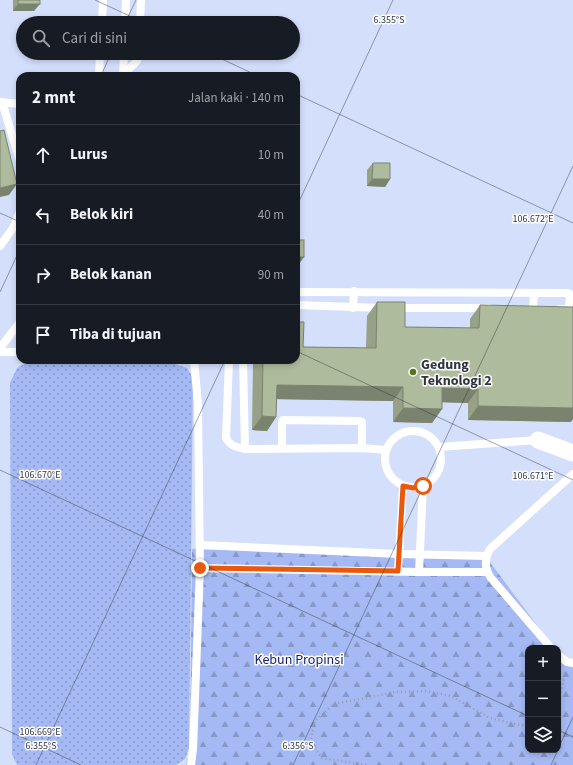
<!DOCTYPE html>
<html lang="id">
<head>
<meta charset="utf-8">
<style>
	:root { --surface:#171b24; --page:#242831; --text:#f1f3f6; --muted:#9ea1a6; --line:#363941 }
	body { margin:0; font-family:"Source Sans 3",sans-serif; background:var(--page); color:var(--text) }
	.controls { position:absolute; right:12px; bottom:12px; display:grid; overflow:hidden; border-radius:8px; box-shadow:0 2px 6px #0003 }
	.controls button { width:36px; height:36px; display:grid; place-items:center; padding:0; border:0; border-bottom:1px solid var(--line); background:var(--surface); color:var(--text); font:20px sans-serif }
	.stop { position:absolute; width:12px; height:12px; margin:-9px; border:3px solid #ea580c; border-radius:50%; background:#fff }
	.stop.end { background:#ea580c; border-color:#fff; box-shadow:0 1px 4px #0008 }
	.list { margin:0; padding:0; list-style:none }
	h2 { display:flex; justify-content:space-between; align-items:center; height:52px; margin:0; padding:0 16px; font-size:17px }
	h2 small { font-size:13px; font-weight:400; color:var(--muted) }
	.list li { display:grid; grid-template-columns:26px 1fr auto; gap:12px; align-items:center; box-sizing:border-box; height:60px; padding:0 16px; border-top:1px solid var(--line) }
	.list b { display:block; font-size:15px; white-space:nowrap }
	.list em { font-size:13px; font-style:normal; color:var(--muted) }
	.icon { flex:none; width:22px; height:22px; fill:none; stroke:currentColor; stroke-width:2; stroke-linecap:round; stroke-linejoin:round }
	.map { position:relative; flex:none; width:573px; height:765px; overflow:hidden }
	.search { position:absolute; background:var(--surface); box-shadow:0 2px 6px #0003; left:16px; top:16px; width:284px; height:44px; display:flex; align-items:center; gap:10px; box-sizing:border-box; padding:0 14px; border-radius:22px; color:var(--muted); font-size:15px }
	.panel { position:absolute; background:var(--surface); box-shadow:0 2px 6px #0003; left:16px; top:72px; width:284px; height:292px; border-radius:12px }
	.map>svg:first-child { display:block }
	.grass { fill:url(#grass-dots) }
	.forest { fill:url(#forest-firs) }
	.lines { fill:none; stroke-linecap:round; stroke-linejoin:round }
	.path { stroke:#929bb1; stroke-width:2.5; stroke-dasharray:1 3; stroke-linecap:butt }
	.service { stroke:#fff; stroke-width:8 }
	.minor { stroke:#fff; stroke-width:17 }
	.wall { fill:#96a187 }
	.shaded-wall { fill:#7a836e }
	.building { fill:#afbb9d; stroke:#7a836e }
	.route { stroke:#ea580c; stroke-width:5 }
	.ticks { fill:none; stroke:#303540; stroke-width:1; stroke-opacity:0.45 }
	.poi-dot { fill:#597325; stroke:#fff; stroke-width:1.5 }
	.labels { text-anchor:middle; stroke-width:3; stroke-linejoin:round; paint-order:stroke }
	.poi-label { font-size:14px; font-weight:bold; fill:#303540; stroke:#fff; text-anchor:start }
	.park-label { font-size:14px; fill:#121b6d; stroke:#fff }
	.ticks-label { font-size:10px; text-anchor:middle; fill:#303540; stroke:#fff; stroke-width:3; stroke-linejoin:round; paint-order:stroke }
</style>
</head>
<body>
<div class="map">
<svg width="573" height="765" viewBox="0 0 573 765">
	<defs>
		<pattern id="grass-dots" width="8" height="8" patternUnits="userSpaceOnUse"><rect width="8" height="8" fill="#a5baf5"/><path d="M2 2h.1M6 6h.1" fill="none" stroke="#8798c8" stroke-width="1.8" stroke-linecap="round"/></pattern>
		<pattern id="forest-firs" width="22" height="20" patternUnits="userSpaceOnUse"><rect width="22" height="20" fill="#a5baf5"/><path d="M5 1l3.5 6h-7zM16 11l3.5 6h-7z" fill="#8798c8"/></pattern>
	</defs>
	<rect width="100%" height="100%" fill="#d4dffc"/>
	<path class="grass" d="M 30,361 L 175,364 L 187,368 L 193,378 L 189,748 L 185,759 L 176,765 L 17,765 L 12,754 L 10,383 L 17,368 Z"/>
	<path class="forest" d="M 192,549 L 486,557 L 554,648 L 528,648 L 528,750 L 558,750 L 558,654 L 573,662 L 573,765 L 186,765 L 190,748 Z"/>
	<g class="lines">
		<g class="path">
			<path d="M 558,708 L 565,672"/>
			<path d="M 558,727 L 565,734 L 573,737"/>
			<path d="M 366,765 L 322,758 L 310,742 L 315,721 L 334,704 L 396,692 L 426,691 L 451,696 L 490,718 L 515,724 L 528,726"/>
		</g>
		<g class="service">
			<path d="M 102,23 L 103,0"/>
			<path d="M 125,23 L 126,0"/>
			<path d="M 140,23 L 141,0"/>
			<path d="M 123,75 L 137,61 L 138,53"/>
			<path d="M 99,76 L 100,53"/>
			<path d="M 123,76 L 124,53"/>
			<path d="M 0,102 L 20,104"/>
			<path d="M 2,102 L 20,161"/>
			<path d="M 0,246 L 13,228 L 20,211"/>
			<path d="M 296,292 L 568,293 L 570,294 L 569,308 L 568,309 L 560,309"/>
			<path d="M 296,305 L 383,308"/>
			<path d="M 353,308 L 354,291"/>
			<path d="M 394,308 L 489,308"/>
			<path d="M 533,309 L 534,294"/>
			<path d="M 0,348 L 20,322"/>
			<path d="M 0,352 L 20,352"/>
			<path d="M 229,360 L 226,438 C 230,446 236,447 245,449 L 362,448 L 386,450"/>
			<path d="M 243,360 L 245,449"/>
			<circle cx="413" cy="459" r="28"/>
			<path d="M 439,447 L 538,440"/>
			<path d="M 282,448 L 282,421 L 283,420 L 360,421 L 362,422 L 362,448"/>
			<path d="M 200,545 L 399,554 L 486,556"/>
			<path d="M 200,568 L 419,572 L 487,572"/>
			<path d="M 398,571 L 403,486"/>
			<path d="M 419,572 L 423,486"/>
			<path d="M 551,648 L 491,578 C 485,569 484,559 490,549 L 573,474"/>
			<path d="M 558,655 L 567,662 L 573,663"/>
			<path d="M 191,765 L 193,749 L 200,568 L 198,404 L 194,360"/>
		</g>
		<path class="minor" d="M 538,440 L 573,453"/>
	</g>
	<g class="wall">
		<path d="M 13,0 L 40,0 L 34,11 L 13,11 Z"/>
		<path d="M 373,163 L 390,179 L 385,187 L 367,186 L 367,170 Z"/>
		<path d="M 377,302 L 405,327 L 470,328 L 470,319 L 480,305 L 571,422 L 468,420 L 468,403 L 442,402 L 442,409 L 432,423 L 393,422 L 393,401 L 277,399 L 276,417 L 267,431 L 252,430 L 253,360 L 296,360 L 303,347 L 366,348 L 367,316 Z"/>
	</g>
	<g class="shaded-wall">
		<path d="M 18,4 L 40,4 L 34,11 L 13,11 Z"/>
		<path d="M 372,179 L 390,179 L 385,187 L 367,186 Z"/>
		<path d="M 17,184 L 9,195 L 0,197 L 0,188 Z"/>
		<path d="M 296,257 L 304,257 L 299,264 L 296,264 Z"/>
		<path d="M 277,385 L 403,387 L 393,401 L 268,399 Z"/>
		<path d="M 442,388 L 478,389 L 468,403 L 432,402 Z"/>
		<path d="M 478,406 L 573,408 L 573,419 L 571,422 L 468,420 Z"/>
		<path d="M 403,408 L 442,409 L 432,423 L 393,422 Z"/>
		<path d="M 262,416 L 276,417 L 267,431 L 252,430 Z"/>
	</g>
	<g class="building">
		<rect x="18" y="0" width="22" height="4"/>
		<path d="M 4,130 L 17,184 L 0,188 L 0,131 Z"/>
		<path d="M 373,163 L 390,163 L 390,179 L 372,179 Z"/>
		<rect x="296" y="240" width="8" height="17"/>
		<path d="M 377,302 L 405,302 L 405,327 L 479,328 L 480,305 L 573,307 L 573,408 L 478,406 L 478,389 L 442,388 L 442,409 L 403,408 L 403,387 L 277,385 L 276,417 L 262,416 L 263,360 L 296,360 L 296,322 L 304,322 L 303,347 L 376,348 Z"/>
	</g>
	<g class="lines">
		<path class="route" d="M 200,568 L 398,571 L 403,486 L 413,488 L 423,486"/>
	</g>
	<path class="ticks" d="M 95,0 L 145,23M 125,23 L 136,0M 209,53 L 258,76M 101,76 L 111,53M 296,94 L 573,223M 296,208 L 393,0M 0,213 L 20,222M 0,292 L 20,249M 296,351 L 573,480M 0,470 L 528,716M 0,727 L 81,765M 558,730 L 573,737M 558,749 L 573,717M 36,765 L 225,360M 293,765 L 573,166M 551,765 L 558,750"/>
	<circle class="poi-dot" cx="413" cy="372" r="4"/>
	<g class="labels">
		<g class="poi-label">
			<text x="421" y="369">Gedung<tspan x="421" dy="16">Teknologi 2</tspan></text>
		</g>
		<g class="park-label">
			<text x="299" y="664">Kebun Propinsi</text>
		</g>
	</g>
	<g class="ticks-label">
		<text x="389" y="23">6.355°S</text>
		<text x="533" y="222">106.672°E</text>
		<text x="40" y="478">106.670°E</text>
		<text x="533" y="479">106.671°E</text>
		<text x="40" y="735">106.669°E</text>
		<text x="41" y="749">6.355°S</text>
		<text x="298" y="749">6.356°S</text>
	</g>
</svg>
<div class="controls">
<button>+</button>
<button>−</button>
<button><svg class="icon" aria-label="layers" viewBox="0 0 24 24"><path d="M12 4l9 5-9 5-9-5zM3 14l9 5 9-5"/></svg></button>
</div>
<div class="stop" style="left:423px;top:486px"></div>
<div class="stop end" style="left:200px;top:568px"></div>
<div class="search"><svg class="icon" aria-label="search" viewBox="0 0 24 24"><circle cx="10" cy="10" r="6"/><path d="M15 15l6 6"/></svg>Cari di sini</div>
<section class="panel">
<h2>2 mnt<small>Jalan kaki · 140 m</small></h2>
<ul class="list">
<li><svg class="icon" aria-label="ahead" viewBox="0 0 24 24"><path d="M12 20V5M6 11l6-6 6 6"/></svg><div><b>Lurus</b></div><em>10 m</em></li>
<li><svg class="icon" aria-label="left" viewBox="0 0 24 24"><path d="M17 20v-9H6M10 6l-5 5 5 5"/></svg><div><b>Belok kiri</b></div><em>40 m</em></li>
<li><svg class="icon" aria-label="right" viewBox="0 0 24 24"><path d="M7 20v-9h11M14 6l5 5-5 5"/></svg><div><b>Belok kanan</b></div><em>90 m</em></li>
<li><svg class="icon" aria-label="arrive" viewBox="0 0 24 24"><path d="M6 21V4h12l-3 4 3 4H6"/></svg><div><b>Tiba di tujuan</b></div></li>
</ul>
</section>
</div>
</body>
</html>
